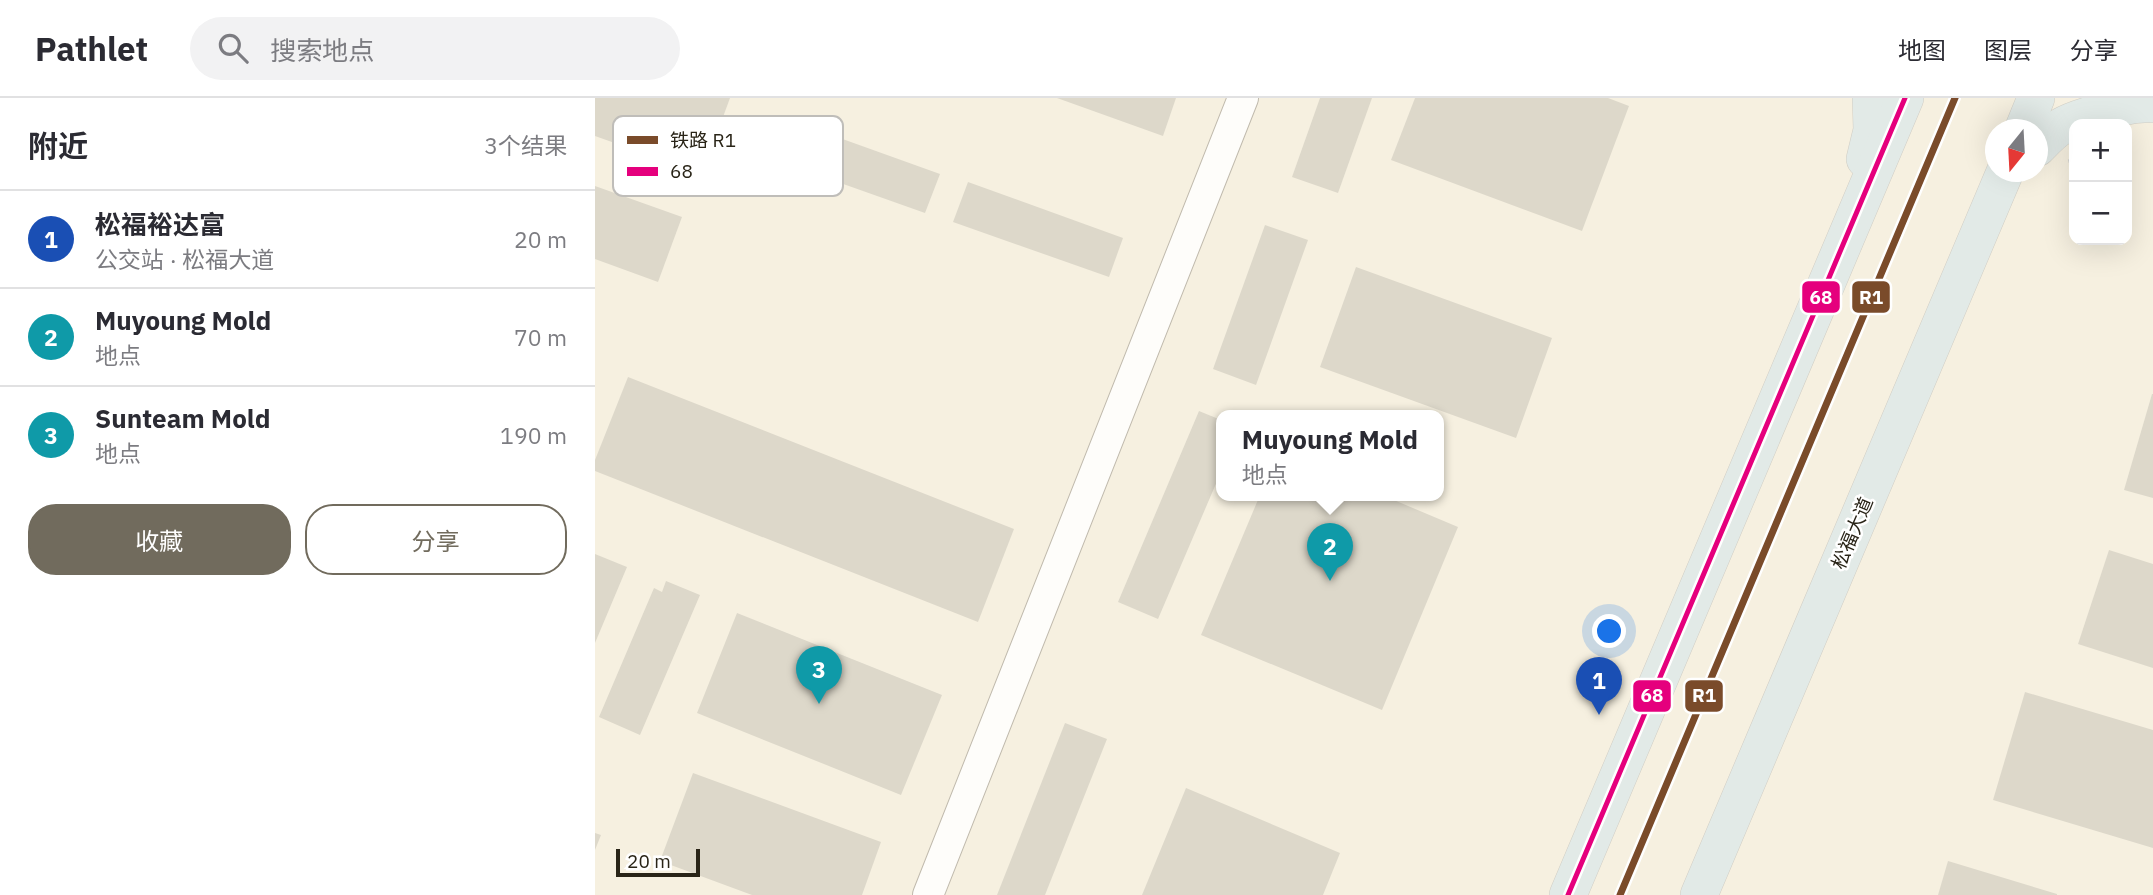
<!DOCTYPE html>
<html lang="zh">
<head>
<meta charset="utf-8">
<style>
	:root { --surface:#fff; --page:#f2f2f3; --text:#2b2b33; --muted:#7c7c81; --line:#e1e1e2; --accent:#716b5d }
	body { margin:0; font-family:"IBM Plex Sans","Noto Sans SC",sans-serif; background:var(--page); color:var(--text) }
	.controls { position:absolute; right:21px; top:21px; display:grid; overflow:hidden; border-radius:14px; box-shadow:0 7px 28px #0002 }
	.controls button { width:63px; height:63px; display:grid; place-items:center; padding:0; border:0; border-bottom:2px solid var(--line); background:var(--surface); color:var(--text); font:35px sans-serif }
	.compass { position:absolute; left:1390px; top:21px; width:63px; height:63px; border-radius:50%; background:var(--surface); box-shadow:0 7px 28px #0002; rotate:198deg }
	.scale { position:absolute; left:21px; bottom:18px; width:84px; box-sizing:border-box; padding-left:7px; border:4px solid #292417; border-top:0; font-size:19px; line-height:24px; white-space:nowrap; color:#292417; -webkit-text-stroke:5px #fff; paint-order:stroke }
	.you { position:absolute; left:1015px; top:534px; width:24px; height:24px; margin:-18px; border:5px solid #fff; border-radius:50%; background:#1a73e8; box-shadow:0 0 0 10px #1a73e833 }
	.badge { display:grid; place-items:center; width:46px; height:46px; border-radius:50%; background:var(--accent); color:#fff; font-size:23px; font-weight:700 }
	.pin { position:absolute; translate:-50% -58px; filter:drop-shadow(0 2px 4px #0008) }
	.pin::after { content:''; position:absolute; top:37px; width:24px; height:21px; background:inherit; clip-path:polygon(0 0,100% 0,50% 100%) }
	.popup { position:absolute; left:621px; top:312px; width:228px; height:91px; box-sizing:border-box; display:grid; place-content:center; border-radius:14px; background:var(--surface); filter:drop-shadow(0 2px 5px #0005); font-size:23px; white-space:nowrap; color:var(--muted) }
	.popup b { font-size:26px; color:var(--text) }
	.popup::after { content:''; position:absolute; left:50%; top:100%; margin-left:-14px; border:14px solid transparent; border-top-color:var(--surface) }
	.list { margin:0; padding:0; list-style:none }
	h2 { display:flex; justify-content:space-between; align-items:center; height:91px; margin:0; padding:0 28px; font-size:30px }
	h2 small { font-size:23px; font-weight:400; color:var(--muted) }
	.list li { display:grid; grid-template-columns:46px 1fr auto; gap:21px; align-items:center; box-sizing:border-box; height:98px; padding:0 28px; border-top:2px solid var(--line) }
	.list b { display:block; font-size:26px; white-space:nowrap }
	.list p { margin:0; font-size:23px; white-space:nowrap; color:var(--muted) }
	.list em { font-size:23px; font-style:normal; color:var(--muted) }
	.actions { display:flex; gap:14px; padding:21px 28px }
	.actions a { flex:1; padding:16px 0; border:2px solid var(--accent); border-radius:28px; text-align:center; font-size:24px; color:var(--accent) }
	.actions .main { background:var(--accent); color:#fff }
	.icon { flex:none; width:38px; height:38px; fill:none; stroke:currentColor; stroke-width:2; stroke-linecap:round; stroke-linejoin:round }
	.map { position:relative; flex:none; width:1558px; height:797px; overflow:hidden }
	header { display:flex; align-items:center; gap:42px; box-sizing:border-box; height:98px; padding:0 35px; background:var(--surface); border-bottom:2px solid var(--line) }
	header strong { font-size:33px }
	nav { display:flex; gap:38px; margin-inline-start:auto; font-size:24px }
	.search { width:490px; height:63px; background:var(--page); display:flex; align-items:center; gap:18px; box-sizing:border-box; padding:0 24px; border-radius:38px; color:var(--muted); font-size:26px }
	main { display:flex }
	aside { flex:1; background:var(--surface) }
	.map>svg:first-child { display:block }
	.building { fill:#ddd8ca }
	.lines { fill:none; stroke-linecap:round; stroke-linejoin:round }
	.minor-casing { stroke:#c0baad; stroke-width:32 }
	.major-casing { stroke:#d1cec5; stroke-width:38 }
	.path { stroke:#d8d6d2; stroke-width:4.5; stroke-dasharray:3.5 3.5; stroke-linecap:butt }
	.minor { stroke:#fefdfa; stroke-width:30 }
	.major { stroke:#e2eae7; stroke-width:37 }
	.bus-1-casing { stroke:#fff; stroke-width:10 }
	.bus-1 { stroke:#e5007d; stroke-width:5 }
	.rail-1-casing { stroke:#fff; stroke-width:12 }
	.rail-1 { stroke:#7a4b2a; stroke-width:7 }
	.labels { text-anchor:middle; stroke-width:5; stroke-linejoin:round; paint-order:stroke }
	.street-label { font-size:19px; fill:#292417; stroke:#fff }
	.key { fill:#fff; stroke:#bfbdb9; stroke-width:2 }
	.key-label { font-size:19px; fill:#292417 }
	.line-badge { stroke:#fff; stroke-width:2.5 }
	.badge-label { font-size:19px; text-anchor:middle; font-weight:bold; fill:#fff }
</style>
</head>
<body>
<header>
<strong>Pathlet</strong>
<div class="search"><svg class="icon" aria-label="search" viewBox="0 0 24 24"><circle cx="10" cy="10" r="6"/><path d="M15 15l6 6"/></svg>搜索地点</div>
<nav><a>地图</a><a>图层</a><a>分享</a></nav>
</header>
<main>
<aside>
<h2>附近<small>3个结果</small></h2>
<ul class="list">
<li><span class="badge" style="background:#1a4fb4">1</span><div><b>松福裕达富</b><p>公交站 · 松福大道</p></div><em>20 m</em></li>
<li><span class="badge" style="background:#0f9aa8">2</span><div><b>Muyoung Mold</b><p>地点</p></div><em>70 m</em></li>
<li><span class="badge" style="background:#0f9aa8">3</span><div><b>Sunteam Mold</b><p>地点</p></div><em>190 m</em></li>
</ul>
<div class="actions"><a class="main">收藏</a><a>分享</a></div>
</aside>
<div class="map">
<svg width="1558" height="797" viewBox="0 0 1558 797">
	<rect width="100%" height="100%" fill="#f6f0e0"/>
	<g class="building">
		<path d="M 0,0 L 135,0 L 107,76 L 0,38 Z"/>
		<path d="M 462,0 L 581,0 L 568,38 Z"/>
		<path d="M 725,0 L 777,0 L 743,95 L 697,79 Z"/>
		<path d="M 820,0 L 1013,0 L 1034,8 L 987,133 L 796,62 Z"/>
		<path d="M 189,20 L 345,76 L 330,115 L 175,60 Z"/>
		<path d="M 373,84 L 528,140 L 514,179 L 358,124 Z"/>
		<path d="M 0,88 L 87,119 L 63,184 L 0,161 Z"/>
		<path d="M 670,127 L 713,142 L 661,287 L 618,271 Z"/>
		<path d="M 761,169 L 957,240 L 921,340 L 725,269 Z"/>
		<path d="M 33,279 L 419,431 L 383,524 L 0,373 L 0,362 Z"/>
		<path d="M 1557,296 L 1558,296 L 1558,400 L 1529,392 Z"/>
		<path d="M 604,313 L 626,322 L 626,374 L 563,521 L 523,504 Z"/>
		<path d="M 665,397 L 787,397 L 863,429 L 787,612 L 606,537 Z"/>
		<path d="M 1514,452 L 1558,466 L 1558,570 L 1483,546 Z"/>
		<path d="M 0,456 L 32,469 L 0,545 Z"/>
		<path d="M 71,483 L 105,497 L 45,637 L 4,619 L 59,490 L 67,494 Z"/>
		<path d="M 142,515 L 347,597 L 306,697 L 102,615 Z"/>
		<path d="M 1430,594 L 1558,632 L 1558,750 L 1398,702 Z"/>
		<path d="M 470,625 L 512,641 L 450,797 L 402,797 Z"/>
		<path d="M 98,675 L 286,744 L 267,797 L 157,797 L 65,763 Z"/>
		<path d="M 591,690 L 745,755 L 728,797 L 547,797 Z"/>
		<path d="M 0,735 L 6,737 L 0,752 Z"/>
		<path d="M 1353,763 L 1462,796 L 1462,797 L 1343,797 Z"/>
	</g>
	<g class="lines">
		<defs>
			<path id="minor" d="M 333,797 L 648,0"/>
			<g id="major">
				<path d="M 1428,32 L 1441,0"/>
				<path d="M 1442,50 C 1450,42 1458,33 1467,28 C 1484,18 1539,4 1558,6"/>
				<path d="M 1270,61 L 1277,32 L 1276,0"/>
				<path d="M 973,797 L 1310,0"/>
				<path d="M 1104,797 L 1410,74"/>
			</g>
		</defs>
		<use href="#minor" class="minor-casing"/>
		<use href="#major" class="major-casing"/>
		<path class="path" d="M 1475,61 L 1479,77"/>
		<use href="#minor" class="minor"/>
		<use href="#major" class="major"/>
		<defs>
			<path id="bus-1" d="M 973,797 L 1310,0"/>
		</defs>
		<use href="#bus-1" class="bus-1-casing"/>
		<use href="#bus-1" class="bus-1"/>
		<defs>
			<path id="rail-1" d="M 1025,797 L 1360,0"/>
		</defs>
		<use href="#rail-1" class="rail-1-casing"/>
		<use href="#rail-1" class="rail-1"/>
	</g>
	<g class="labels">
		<g class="street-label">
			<text transform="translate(1257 435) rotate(-67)" y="7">松福大道</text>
		</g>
	</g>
	<rect x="18" y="18" width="230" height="80" rx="10" class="key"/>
	<rect x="32" y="38" width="31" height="8" fill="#7a4b2a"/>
	<rect x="32" y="69" width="31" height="9" fill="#e5007d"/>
	<g class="key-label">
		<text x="75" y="49">铁路 R1</text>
		<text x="75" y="80">68</text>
	</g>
	<g class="line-badge">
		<rect x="1206" y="182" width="40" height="34" rx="7" fill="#e5007d"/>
		<rect x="1256" y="182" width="40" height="34" rx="7" fill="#7a4b2a"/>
		<rect x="1037" y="581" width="40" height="34" rx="7" fill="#e5007d"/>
		<rect x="1089" y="581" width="40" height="34" rx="7" fill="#7a4b2a"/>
	</g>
	<g class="badge-label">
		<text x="1226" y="206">68</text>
		<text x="1276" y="206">R1</text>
		<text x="1057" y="604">68</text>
		<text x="1109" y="604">R1</text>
	</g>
</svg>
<div class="controls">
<button>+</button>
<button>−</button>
</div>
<svg class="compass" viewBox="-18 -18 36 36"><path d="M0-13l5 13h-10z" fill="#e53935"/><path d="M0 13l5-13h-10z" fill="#7c7c81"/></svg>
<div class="scale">20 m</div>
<div class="you"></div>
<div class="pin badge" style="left:1004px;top:617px;background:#1a4fb4">1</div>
<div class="pin badge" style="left:735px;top:483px;background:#0f9aa8">2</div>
<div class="popup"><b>Muyoung Mold</b>地点</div>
<div class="pin badge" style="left:224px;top:606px;background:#0f9aa8">3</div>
</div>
</main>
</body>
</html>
